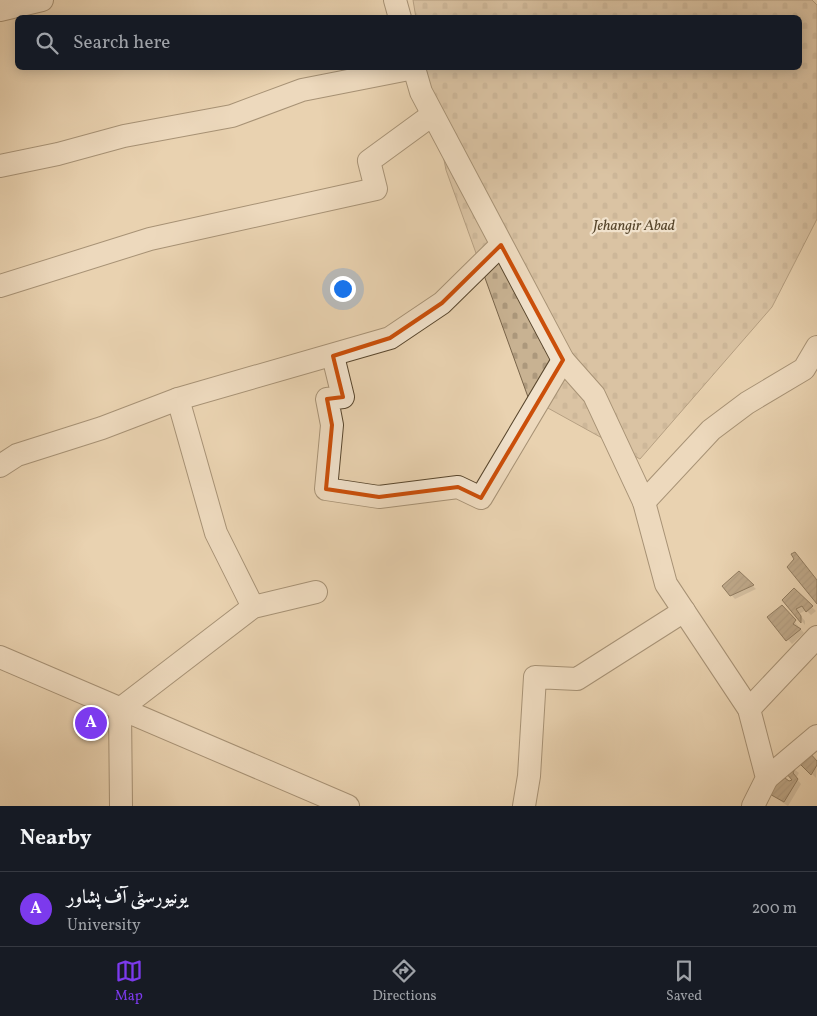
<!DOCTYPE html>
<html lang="en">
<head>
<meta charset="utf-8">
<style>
	:root { --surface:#171b24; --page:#20242c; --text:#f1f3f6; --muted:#9ea1a6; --line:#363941; --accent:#7c3aed }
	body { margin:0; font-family:Vollkorn,Amiri,serif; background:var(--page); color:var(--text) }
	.you { position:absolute; left:342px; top:288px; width:18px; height:18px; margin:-12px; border:4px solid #fff; border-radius:50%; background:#1a73e8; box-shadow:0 0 0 8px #1a73e833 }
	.badge { display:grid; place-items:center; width:32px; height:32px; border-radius:50%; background:var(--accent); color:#fff; font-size:16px; font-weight:700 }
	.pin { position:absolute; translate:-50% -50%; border:2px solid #fff; box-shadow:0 1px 5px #0006 }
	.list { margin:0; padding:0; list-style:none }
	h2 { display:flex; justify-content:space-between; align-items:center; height:65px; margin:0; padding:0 20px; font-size:21px }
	h2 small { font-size:16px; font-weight:400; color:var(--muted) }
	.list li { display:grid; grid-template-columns:32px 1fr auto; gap:15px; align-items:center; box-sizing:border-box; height:75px; padding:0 20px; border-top:1px solid var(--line) }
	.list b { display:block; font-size:19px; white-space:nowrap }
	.list p { margin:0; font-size:16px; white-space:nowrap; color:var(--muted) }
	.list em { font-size:16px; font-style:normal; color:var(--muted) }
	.icon { flex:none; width:28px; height:28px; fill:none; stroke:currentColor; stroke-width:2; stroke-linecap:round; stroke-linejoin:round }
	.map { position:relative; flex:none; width:817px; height:806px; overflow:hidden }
	.search { position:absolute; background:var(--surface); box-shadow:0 2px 12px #0003; left:15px; right:15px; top:15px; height:55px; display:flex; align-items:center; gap:12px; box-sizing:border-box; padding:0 18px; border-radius:8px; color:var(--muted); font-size:19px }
	.sheet { height:140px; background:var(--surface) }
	nav { display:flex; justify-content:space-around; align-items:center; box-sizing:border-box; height:70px; border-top:1px solid var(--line); background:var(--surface); font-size:14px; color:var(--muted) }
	nav a { display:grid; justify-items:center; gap:2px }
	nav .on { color:var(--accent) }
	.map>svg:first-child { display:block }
	.cemetery { fill:url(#cemetery-stones); stroke:#78644a }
	.shadow { fill:#0003 }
	.building { fill:url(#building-hatch); stroke:#271701 }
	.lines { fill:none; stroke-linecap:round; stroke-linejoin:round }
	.minor-casing { stroke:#58462d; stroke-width:24 }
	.minor { stroke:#f1e2cc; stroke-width:22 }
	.marked { fill:none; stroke:#cb4f0a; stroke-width:4; stroke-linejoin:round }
	.labels { text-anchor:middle; stroke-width:4.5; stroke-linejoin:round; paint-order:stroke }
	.park-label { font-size:15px; font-style:italic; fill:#57462c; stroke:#f1e2cc }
</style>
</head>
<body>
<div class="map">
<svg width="817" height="806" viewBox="0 0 817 806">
	<defs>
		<pattern id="cemetery-stones" width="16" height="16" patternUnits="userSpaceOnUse" patternTransform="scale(1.25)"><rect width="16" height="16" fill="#c8b292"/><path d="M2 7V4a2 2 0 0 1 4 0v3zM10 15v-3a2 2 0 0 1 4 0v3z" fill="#ac987c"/></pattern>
		<pattern id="building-hatch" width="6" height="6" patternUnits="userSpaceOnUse" patternTransform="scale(1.25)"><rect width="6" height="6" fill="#8c785c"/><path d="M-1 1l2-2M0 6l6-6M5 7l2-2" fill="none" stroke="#72614a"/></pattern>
	</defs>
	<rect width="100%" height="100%" fill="#e9d2b0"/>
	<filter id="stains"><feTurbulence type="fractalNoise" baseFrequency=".004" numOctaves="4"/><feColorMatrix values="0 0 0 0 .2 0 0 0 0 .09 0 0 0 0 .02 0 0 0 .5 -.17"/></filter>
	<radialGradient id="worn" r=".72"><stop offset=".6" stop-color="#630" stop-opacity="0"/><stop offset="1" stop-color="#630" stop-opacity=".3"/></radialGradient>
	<path class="cemetery" d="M 413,0 L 812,0 L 817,5 L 817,219 L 772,307 L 640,459 L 528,397 L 446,170 L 426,68 L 800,68 L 800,18 L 416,18 Z"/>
	<g class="shadow">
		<path d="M 739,573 L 756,589 L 735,599 L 723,586 Z"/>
		<path d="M 794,590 L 816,611 L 811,615 L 806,610 L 799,614 L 805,621 L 805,625 L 784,600 Z"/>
		<path d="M 782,607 L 804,633 L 792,644 L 769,617 Z"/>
		<path d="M 799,761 L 817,762 L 816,778 Z"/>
		<path d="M 795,766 L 795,770 L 799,773 L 796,778 L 801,784 L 788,806 L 770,794 L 779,779 L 789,783 L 796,780 L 783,773 Z"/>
	</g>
	<g class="building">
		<path d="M 795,552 L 817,580 L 817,604 L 787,567 L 794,559 L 791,554 Z"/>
		<path d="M 739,571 L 754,585 L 730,596 L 722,586 Z"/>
		<path d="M 794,588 L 813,606 L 806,612 L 802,606 L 796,609 L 801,616 L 801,623 L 782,600 Z"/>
		<path d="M 782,605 L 796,620 L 793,624 L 801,629 L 786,641 L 767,617 Z"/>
		<path d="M 809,752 L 817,761 L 817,765 L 811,775 L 797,761 Z"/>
		<path d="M 795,768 L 793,773 L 798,779 L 784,802 L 766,792 L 785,778 L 789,781 L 792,780 L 786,773 Z"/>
	</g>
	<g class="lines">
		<defs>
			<g id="minor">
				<path d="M 395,0 L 400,18"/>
				<path d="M 0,10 L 42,0"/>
				<path d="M 414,68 L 421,92 L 563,360 L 594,395 L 644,502 L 666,584 L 749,709 L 767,778 L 753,806"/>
				<path d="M 0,166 L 58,154 L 124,136 L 232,116 L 302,90 L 414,68"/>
				<path d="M 0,286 L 150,239 L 376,189 L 369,161 L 432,115"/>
				<path d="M 333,356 L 343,397 L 327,399 L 332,425 L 326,489 L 379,497 L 458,487 L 481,498 L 563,360"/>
				<path d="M 178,399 L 216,533 L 253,607"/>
				<path d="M 0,466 L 17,455 L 102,428 L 178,399 L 390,338 L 442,303 L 501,245"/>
				<path d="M 644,502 L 711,430 L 747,403 L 804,369 L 817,347"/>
				<path d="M 0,657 L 348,806"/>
				<path d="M 749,709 L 817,637"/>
				<path d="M 767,778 L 817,736"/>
				<path d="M 121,806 L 120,709 L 253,607 L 316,592"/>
				<path d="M 524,806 L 529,776 L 535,677 L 577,679 L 684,611"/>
			</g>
		</defs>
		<use href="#minor" class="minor-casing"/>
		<use href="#minor" class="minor"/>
	</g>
	<path d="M0 0H817V806H0ZM 501,245 L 563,360 L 481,498 L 458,487 L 379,497 L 326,489 L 332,425 L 327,399 L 343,397 L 333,356 L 390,338 L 442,303 Z" fill="#e9d2b0" fill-opacity=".55" fill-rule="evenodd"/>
	<path class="marked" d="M 501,245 L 563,360 L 481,498 L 458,487 L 379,497 L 326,489 L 332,425 L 327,399 L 343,397 L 333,356 L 390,338 L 442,303 Z"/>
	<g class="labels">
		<g class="park-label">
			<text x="634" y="230">Jehangir Abad</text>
		</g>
	</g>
	<rect width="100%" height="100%" filter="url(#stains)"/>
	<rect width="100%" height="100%" fill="url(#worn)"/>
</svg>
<div class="you"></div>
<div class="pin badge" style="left:91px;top:723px">A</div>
<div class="search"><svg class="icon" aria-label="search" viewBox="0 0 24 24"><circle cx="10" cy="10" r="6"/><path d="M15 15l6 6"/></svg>Search here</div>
</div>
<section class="sheet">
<h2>Nearby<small></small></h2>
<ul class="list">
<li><span class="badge">A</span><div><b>یونیورسٹی آف پشاور</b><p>University</p></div><em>200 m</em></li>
</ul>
</section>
<nav>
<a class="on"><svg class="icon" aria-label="map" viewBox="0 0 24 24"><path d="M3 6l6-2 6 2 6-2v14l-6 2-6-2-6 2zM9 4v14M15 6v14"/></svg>Map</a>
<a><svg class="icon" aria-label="directions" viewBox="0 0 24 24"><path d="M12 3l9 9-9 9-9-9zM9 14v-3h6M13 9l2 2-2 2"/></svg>Directions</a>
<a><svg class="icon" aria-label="saved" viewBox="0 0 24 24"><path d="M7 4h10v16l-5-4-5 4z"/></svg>Saved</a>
</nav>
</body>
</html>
